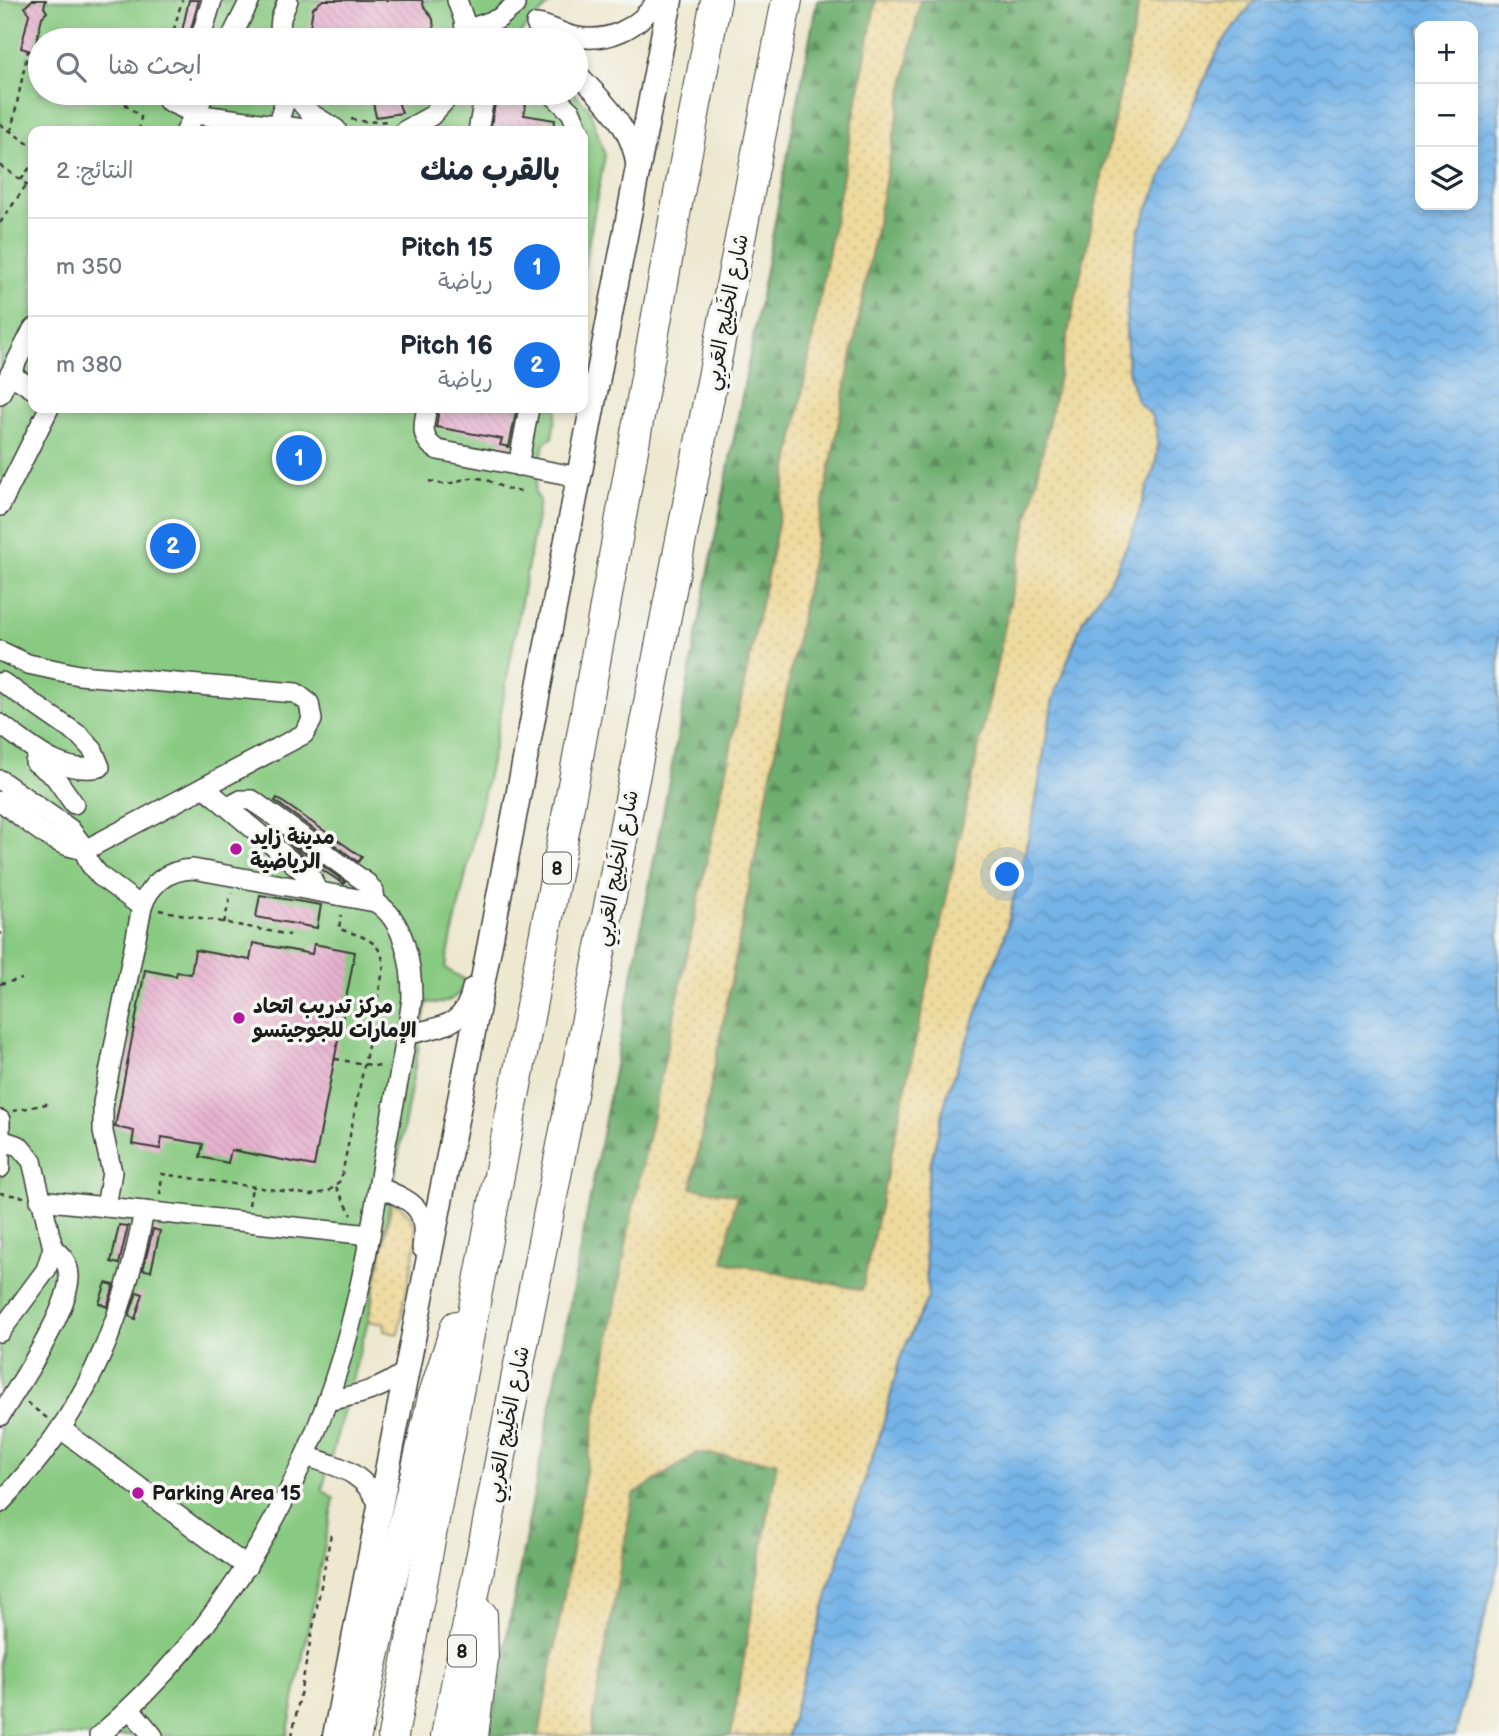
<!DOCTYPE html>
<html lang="ar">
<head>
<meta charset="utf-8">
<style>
	:root { --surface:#fff; --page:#f6f6f7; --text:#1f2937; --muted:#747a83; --line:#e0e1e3; --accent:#1a73e8 }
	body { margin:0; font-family:"Balsamiq Sans","Playpen Sans Arabic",sans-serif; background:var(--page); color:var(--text); direction:rtl }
	.controls { position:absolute; right:21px; top:21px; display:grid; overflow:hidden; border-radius:14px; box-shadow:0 4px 10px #0003 }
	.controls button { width:63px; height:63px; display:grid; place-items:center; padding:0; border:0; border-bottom:2px solid var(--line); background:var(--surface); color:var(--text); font:35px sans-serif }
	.you { position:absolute; left:1008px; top:875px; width:24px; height:24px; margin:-18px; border:5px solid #fff; border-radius:50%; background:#1a73e8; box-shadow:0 0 0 10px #1a73e833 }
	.badge { display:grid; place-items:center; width:46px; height:46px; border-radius:50%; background:var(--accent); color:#fff; font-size:23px; font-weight:700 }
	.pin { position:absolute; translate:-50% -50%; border:4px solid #fff; box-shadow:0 2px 7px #0006 }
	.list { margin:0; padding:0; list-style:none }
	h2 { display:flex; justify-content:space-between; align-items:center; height:91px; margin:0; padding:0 28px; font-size:30px }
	h2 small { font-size:23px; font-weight:400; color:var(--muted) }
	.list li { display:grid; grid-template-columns:46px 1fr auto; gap:21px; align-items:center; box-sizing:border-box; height:98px; padding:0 28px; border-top:2px solid var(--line) }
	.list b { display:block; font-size:26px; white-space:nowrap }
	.list p { margin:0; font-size:23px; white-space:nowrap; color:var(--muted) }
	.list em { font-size:23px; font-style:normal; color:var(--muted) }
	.icon { flex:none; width:38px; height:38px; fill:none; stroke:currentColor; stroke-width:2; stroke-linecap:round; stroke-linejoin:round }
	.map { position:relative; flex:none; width:1499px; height:1736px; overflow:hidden; direction:ltr }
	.search { position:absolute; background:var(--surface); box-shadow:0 4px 10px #0003; left:28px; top:28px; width:560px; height:77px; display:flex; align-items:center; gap:18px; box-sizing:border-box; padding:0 24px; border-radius:38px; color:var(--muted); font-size:26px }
	.panel { position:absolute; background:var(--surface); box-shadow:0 4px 10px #0003; left:28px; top:126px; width:560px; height:287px; border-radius:14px; direction:rtl }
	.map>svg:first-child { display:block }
	.forest { fill:url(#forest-firs); stroke:#456546; stroke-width:2 }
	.sand { fill:url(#sand-dots); stroke:#857b5d; stroke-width:2 }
	.pitch { fill:#89ca82; stroke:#52734f; stroke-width:2 }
	.water { fill:url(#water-waves); stroke:#486882; stroke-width:2; fill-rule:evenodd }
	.building { fill:url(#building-back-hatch) }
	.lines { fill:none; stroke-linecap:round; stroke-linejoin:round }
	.minor-casing { stroke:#3b3b37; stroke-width:22 }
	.major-casing { stroke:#3b3b37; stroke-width:27 }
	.highway-casing { stroke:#3b3b37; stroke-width:32 }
	.path { stroke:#3b3b37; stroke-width:2.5; stroke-dasharray:5 5; stroke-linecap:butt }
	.minor { stroke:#fff; stroke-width:19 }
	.major { stroke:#fff; stroke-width:24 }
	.highway { stroke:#fff; stroke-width:30 }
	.poi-dot { fill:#b5179e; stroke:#f6f6f2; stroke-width:2.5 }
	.labels { text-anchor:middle; stroke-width:7; stroke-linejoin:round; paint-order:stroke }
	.shield { fill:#f6f6f2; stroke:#5d5d5c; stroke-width:2 }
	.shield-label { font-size:19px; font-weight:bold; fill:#1c1c1c }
	.street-label { font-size:21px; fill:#1c1c1c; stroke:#f6f6f2 }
	.poi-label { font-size:21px; font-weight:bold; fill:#1c1c1c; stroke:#f6f6f2; text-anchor:start }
</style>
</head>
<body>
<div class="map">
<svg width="1499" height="1736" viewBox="0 0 1499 1736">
	<defs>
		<pattern id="forest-firs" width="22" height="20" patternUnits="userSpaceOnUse" patternTransform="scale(1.75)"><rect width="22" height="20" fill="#6eae70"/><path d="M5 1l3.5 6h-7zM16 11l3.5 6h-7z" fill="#5a8d5b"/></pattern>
		<pattern id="sand-dots" width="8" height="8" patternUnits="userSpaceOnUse" patternTransform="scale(1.75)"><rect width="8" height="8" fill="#eeda9e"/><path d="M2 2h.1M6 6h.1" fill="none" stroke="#ccba88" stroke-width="1.8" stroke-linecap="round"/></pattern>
		<pattern id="water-waves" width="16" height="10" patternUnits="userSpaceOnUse" patternTransform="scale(1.75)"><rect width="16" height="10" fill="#74b3e7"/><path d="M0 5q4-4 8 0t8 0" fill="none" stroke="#6499c6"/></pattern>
		<pattern id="building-back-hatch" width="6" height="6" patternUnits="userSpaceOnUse" patternTransform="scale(1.75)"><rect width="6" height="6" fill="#e6b1cd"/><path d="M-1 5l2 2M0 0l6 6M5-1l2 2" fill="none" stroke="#c598af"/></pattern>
	</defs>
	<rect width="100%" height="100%" fill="#f6f6f2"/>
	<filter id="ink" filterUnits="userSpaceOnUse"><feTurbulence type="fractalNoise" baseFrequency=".0143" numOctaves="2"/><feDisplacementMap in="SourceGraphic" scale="14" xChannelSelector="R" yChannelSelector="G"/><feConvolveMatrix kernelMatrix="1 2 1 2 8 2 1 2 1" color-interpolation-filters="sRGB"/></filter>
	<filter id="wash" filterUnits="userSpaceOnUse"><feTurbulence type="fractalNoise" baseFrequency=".00686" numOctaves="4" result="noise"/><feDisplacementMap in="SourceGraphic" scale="28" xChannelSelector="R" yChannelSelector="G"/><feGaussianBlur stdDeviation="1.57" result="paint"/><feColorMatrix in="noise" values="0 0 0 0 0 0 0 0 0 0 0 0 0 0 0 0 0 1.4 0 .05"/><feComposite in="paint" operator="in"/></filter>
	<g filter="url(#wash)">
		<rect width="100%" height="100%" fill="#ede8cf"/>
		<g class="forest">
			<path d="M 817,0 L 876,0 L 775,539 L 629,1229 L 539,1736 L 488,1736 Z"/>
			<path d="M 920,0 L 1140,0 L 863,1290 L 722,1262 L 691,1189 Z"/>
			<path d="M 697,1453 L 777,1462 L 731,1736 L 590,1736 L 633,1495 Z"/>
		</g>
		<g class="sand">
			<path d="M 876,0 L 920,0 L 691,1188 L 737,1195 L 723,1262 L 862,1290 L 1140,0 L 1255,0 L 1220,46 L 1179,135 L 1139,230 L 1130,274 L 1126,326 L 1128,370 L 1137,401 L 1151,415 L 1156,427 L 1158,444 L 1156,463 L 1130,539 L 1112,577 L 1083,620 L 1053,699 L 1033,818 L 1005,935 L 947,1095 L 930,1166 L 923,1223 L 928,1297 L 900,1358 L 884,1421 L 837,1564 L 787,1736 L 731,1736 L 777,1462 L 697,1453 L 633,1495 L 590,1736 L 539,1736 L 629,1229 L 775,539 Z"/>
			<path d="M 392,1203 L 398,1204 L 413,1219 L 417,1238 L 398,1334 L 384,1331 L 385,1324 L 368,1321 Z"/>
		</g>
		<path class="pitch" d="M 0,0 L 554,0 L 519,34 L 524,40 L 40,40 L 40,93 L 574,93 L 589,108 L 605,155 L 583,273 L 583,131 L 33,131 L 33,408 L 557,408 L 552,438 L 544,443 L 535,493 L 540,500 L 494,748 L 445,968 L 465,980 C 459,999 446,1006 427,1002 L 368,1321 L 322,1490 L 334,1498 L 287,1736 L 0,1736 Z"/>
		<path class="water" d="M 1255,0 L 1499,0 L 1499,1561 L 1455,1736 L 787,1736 L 837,1564 L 884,1421 L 900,1358 L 928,1297 L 923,1223 L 930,1166 L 947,1095 L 1005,935 L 1033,818 L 1053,699 L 1083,620 L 1112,577 L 1130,539 L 1156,463 L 1158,444 L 1156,427 L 1151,415 L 1137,401 L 1128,370 L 1126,326 L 1130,274 L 1139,230 L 1179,135 L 1220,46 ZM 1420,26 L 1473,26 L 1473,205 L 1420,205 Z"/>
		<g id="blocks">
			<g class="building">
				<path d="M 32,0 L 46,0 L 44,7 L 47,12 L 42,17 L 34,52 L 21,48 L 29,14 L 25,7 Z"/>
				<path d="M 189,0 L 199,0 L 188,40 L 180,40 Z"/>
				<path d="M 323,0 L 422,0 L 424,7 L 433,19 L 435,40 L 309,40 L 305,32 L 310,26 L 313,8 Z"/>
				<path d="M 371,93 L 395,93 L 402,113 L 376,117 Z"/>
				<path d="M 497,93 L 527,97 L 524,115 L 555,120 L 553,131 L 490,131 Z"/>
				<path d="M 439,408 L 517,408 L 509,447 L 500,445 L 502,439 L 436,427 Z"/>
				<path d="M 277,798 L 362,857 L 358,862 L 275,801 Z"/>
				<path d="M 278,834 L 345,882 L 344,884 L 313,864 Z"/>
				<path d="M 260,895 L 321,905 L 317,928 L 256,917 Z"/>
				<path d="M 253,943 L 312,954 L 314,944 L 355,952 L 314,1166 L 231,1150 L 228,1163 L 200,1157 L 203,1144 L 162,1137 L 160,1149 L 132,1144 L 134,1131 L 115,1127 L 145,970 L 176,976 L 177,972 L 191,974 L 195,950 L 250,960 Z"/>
				<path d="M 119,1225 L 128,1226 L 119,1264 L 111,1262 Z"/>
				<path d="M 153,1229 L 160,1231 L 151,1271 L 143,1270 Z"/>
				<path d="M 106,1283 L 114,1285 L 107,1307 L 99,1303 Z"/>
				<path d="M 137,1292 L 143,1294 L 135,1319 L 129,1316 Z"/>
			</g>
		</g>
	</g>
	<g filter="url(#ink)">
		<use href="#blocks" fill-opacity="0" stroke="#3b3b37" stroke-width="2"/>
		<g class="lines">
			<defs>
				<g id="minor">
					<path d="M 457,0 L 464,20 L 466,40"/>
					<path d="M 536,24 C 549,25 560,33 572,36 C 606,44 639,29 657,0"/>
					<path d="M 466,30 L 498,19 L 515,5"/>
					<path d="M 200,40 L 212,0"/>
					<path d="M 230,40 L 250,0"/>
					<path d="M 279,40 L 281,18 L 288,0"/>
					<path d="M 576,72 C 602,100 632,126 636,166"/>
					<path d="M 293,93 L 310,113 L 336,129"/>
					<path d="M 551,93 L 571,112 L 579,131"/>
					<path d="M 168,101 L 195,114 L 319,131 L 329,126"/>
					<path d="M 277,125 L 288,93"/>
					<path d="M 186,131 L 205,93"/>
					<path d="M 404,131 L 431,116 L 452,93"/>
					<path d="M 478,131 L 485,93"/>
					<path d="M 10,374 L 33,389"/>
					<path d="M 0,394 L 33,329"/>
					<path d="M 427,408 C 423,425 420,440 438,450 L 579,477"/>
					<path d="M 518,466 L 529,408"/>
					<path d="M 0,506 L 49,408"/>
					<path d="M 0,651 L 28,664 L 79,675 L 296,693 L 309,703 L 312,720 L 304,734 L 89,848 C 61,854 23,817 0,801"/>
					<path d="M 0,724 C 31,746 59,775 100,767 L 93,750 L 80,736 L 2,682"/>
					<path d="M 35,762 L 55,777 L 74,804"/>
					<path d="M 0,780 L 70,829 L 80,842 L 90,864 L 100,876 L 142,907"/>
					<path d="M 204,787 L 312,879 L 317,891"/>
					<path d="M 228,807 L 241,800 L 252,800 L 368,884 L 374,892 L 375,902"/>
					<path d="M 406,1035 C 440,1026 465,1028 472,988"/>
					<path d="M 0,1120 L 0,1168"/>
					<path d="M 379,1187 C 413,1202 428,1206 422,1248"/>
					<path d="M 40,1200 L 370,1235"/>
					<path d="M 0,1332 L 46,1270 L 53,1248 L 32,1161 L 19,1146 L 1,1140"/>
					<path d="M 327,1401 C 357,1395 383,1390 407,1370"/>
					<path d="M 0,1416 C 18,1387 71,1307 69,1275 C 68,1263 62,1256 53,1248"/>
					<path d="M 61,1429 L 247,1567"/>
					<path d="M 305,1456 C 341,1467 365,1472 381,1509"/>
					<path d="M 0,1503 C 83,1417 122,1328 144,1211"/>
					<path d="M 130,1709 L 153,1736"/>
					<path d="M 99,1736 C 225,1627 308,1487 350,1327 C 364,1274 373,1219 382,1165 C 392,1110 405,1054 412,998 C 412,966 405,919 375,902 L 193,869 C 168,870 150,883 142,907 L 103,1103 L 103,1132 L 112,1172 L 106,1207"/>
				</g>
				<path id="major" d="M 335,1736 L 465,1074 L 670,0"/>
				<g id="highway">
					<path d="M 356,1736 L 433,1397 L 456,1326"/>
					<path d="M 393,1736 L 575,774 L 677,204 L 716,0"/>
					<path d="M 446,1736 L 787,0"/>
					<path d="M 473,1736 L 483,1659 L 482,1615"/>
				</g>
			</defs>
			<use href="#minor" class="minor-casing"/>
			<use href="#major" class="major-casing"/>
			<use href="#highway" class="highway-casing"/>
			<g class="path">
				<path d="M 171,40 L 182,0"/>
				<path d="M 126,93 L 126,105 L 141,117 L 139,131"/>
				<path d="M 351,119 L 366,122 L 390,121"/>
				<path d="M 0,124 L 33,147"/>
				<path d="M 11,132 L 28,50"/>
				<path d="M 0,165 L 33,189"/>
				<path d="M 21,180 L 33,163"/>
				<path d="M 0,223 L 27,184"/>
				<path d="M 429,481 C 434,482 440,484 445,484 C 457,483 466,476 478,478 C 494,480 504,492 521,491"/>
				<path d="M 159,910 L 290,935"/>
				<path d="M 224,923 L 231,893"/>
				<path d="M 0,934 L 2,933"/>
				<path d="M 0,984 L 22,979"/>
				<path d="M 335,1059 L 383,1067"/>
				<path d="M 13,1111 L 51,1103"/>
				<path d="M 336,1187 L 352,1215"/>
				<path d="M 0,1193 L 24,1197"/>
				<path d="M 160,1195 L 162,1174 L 312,1195 L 329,1191 L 341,1180 L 384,966 C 381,939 361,936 339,929 L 341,915"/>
				<path d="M 249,1205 L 252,1188"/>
				<path d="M 27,1403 L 47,1418"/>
				<path d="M 292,1736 L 331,1534"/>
			</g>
			<use href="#minor" class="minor"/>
			<use href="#major" class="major"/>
			<use href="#highway" class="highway"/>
		</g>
	</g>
	<g class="poi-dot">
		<circle cx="236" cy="849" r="7"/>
		<circle cx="239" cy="1018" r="7"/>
		<circle cx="138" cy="1493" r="7"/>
	</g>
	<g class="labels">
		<g class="shield">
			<rect x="543" y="852.5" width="28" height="31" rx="5"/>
			<rect x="448" y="1635.5" width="28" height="31" rx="5"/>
		</g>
		<g class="shield-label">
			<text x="557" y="875">8</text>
			<text x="462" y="1658">8</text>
		</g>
		<g class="street-label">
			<text transform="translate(726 312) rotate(-79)" y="7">شارع الخَلِيج العَربِي</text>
			<text transform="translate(616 868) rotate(-79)" y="7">شارع الخَلِيج العَربِي</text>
			<text transform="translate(507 1424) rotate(-79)" y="7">شارع الخَلِيج العَربِي</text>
		</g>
		<g class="poi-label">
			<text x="250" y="844">مدينة زايد<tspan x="250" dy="24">الرياضية</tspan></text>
			<text x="253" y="1013">مركز تدريب اتحاد<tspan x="253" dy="24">الإمارات للجوجيتسو</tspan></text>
			<text x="152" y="1500">Parking Area 15</text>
		</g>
	</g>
</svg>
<div class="controls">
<button>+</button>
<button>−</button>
<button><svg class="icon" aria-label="layers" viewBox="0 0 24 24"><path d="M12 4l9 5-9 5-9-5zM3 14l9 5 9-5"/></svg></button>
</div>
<div class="you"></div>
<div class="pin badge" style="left:299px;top:458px">1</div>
<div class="pin badge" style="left:173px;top:546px">2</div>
<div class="search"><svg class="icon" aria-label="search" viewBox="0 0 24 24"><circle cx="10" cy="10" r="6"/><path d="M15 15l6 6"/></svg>ابحث هنا</div>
<section class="panel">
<h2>بالقرب منك<small>النتائج: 2</small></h2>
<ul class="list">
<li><span class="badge">1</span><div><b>Pitch 15</b><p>رياضة</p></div><em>350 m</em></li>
<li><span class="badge">2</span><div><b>Pitch 16</b><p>رياضة</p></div><em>380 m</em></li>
</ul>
</section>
</div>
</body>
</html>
